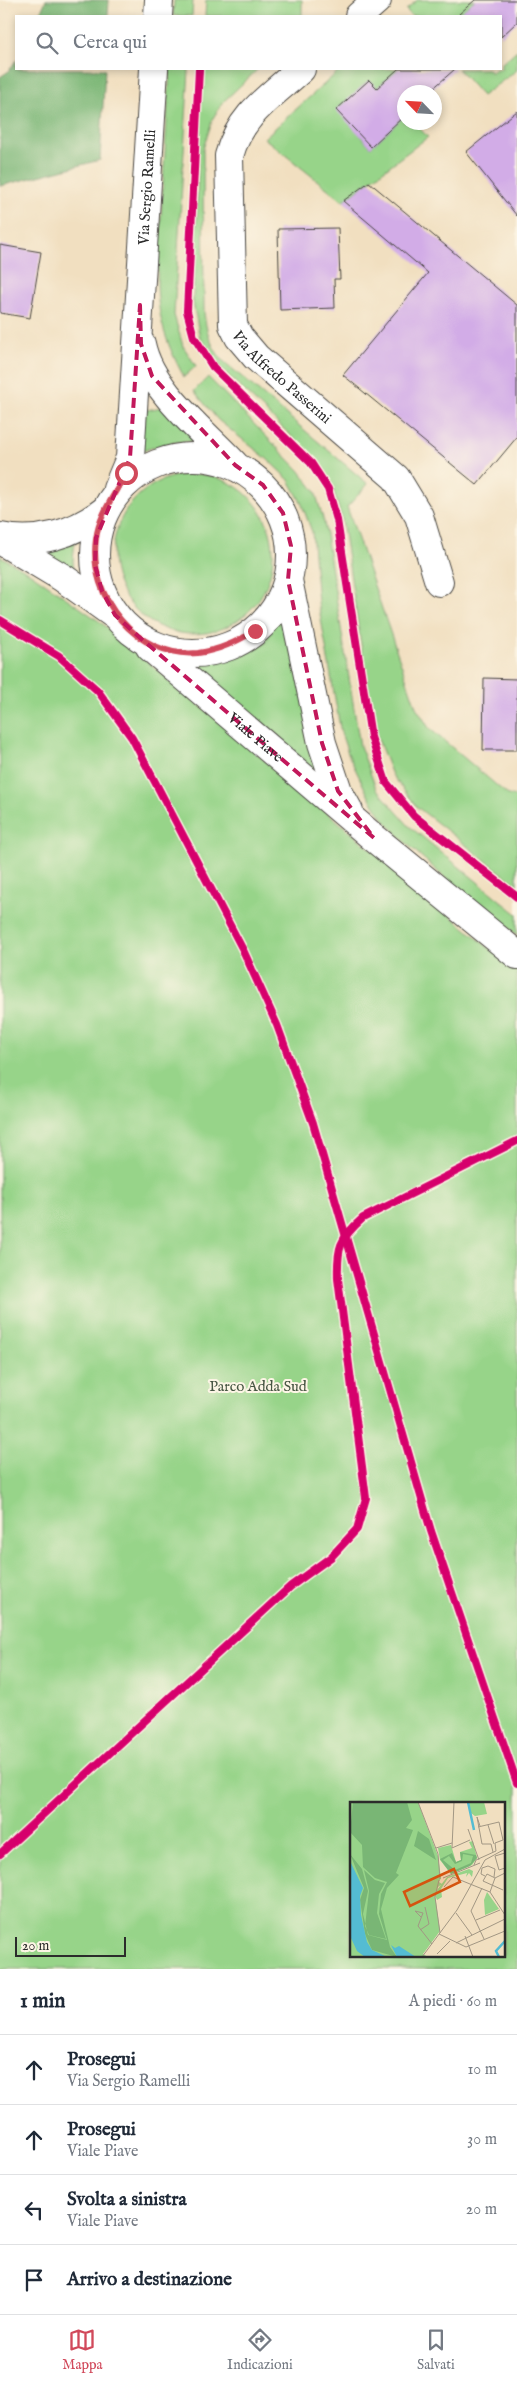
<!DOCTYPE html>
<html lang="it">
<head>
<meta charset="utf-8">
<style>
	:root { --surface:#fff; --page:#f2f2f3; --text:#1f2937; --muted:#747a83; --line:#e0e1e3; --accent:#d1495b }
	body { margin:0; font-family:"IM FELL English",serif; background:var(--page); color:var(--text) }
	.compass { position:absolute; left:397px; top:85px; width:45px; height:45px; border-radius:50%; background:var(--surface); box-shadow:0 2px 8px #0003; rotate:295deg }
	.scale { position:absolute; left:15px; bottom:12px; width:111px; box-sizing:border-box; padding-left:5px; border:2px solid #2b2b2b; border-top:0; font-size:14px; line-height:18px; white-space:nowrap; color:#2b2b2b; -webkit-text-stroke:4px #fcf5e5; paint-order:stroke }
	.stop { position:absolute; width:15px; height:15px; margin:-11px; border:4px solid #d1495b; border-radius:50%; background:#fff }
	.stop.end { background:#d1495b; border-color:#fff; box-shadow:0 1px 5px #0008 }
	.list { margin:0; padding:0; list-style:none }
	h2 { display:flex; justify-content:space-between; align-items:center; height:65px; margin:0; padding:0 20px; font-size:21px }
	h2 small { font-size:16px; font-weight:400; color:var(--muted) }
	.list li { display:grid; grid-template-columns:32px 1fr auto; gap:15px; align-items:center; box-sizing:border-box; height:70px; padding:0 20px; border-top:1px solid var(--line) }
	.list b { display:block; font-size:19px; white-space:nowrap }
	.list p { margin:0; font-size:16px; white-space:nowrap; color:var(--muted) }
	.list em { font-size:16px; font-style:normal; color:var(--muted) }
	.icon { flex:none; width:28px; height:28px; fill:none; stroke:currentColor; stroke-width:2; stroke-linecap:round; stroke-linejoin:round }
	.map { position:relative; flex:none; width:517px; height:1969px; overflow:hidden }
	.search { position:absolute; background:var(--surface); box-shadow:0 2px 8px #0003; left:15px; right:15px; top:15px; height:55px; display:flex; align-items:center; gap:12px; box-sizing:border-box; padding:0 18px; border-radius:0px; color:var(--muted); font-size:19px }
	.sheet { height:345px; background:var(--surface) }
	nav { display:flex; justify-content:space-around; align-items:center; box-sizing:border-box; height:70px; border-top:1px solid var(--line); background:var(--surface); font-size:14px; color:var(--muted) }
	nav a { display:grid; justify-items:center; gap:2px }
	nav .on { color:var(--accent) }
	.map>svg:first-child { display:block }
	.green { fill:#97d489; stroke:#61805a; fill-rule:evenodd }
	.forest { fill:#79b675; stroke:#527050 }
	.building { fill:#d2ace7 }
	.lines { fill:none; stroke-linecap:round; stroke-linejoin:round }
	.minor-casing { stroke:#494641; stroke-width:30 }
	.tertiary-casing { stroke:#494641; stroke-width:30 }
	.minor { stroke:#fff; stroke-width:28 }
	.tertiary { stroke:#fff; stroke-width:28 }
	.cycleway-casing { stroke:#fcf5e5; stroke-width:11 }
	.cycleway { stroke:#d6006c; stroke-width:8 }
	.route { stroke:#d1495b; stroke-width:6 }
	.marked { fill:none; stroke:#c2185b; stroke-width:4; stroke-dasharray:10 6; stroke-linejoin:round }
	.labels { text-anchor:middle; stroke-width:4; stroke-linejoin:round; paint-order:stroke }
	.street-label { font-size:15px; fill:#2b2b2b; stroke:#fcf5e5 }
	.park-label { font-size:15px; fill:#465542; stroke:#fcf5e5 }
	.inset-river { fill:none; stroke:#54bcd2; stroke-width:2.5 }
	.inset-road { fill:none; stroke:#a29784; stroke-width:1 }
	.view { fill:#d5540f; fill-opacity:0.15; stroke:#d5540f; stroke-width:2.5 }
	.inset-edge { fill:none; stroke:#2b2b2b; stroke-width:2.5 }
</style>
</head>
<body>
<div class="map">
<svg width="517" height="1969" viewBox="0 0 517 1969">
	<rect width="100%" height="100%" fill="#fcf5e5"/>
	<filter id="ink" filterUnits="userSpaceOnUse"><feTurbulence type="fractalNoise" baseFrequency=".02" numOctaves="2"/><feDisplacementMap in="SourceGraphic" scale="10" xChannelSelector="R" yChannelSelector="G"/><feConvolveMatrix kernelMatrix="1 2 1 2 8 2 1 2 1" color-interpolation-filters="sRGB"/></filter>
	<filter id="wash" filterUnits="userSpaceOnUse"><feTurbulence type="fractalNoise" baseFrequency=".0096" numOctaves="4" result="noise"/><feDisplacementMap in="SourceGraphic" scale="20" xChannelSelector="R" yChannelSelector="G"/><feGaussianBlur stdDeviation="1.12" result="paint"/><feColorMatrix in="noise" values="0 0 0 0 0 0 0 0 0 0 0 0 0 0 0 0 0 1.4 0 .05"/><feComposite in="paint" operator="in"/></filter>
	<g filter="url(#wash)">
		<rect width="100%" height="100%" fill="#f1dfc0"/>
		<g class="green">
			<path d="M 174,0 L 193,0 L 192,16 L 173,16 Z"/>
			<path d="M 206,0 L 302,0 L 302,16 L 205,16 Z"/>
			<path d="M 417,0 L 475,0 L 459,14 L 461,16 L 412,16 L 406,10 Z"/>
			<path d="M 517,50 L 517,70 L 482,96 L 458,69 L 488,69 L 491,73 L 496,69 L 501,69 L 501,64 Z"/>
			<path d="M 170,69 L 189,69 L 174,315 L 183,346 L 196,366 L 184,377 C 167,345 158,320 157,284 Z"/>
			<path d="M 202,69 L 258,69 L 223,102 L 213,118 L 203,149 L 204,312 C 206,331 210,344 222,360 L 368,484 L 347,507 L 416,707 L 429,728 L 508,795 L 517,797 L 517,885 L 417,807 L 392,775 L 374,729 L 342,520 L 332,486 L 313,457 L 216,364 L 200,338 L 193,302 Z"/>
			<path d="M 341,69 L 398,69 L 377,88 L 369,80 L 337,110 L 371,147 L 404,116 L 404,122 L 414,123 L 428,137 L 343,201 L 264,138 Z"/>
			<path d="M 208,377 L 299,470 L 315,491 L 324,522 L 360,746 L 376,788 L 409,826 L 517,914 L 517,935 L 446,879 L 404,841 L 384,820 L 368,795 L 349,756 L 341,733 L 318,602 L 312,532 L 301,502 L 289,480 L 266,458 L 218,420 L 194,391 Z"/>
			<path d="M 166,406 L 196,441 C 174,441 156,445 136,454 L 133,413 Z"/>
			<circle cx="193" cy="554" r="80"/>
			<path d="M 75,539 L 73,561 L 75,580 L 28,546 Z"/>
			<path d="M 0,556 L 32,574 L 99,621 L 502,959 L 517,969 L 517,1969 L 0,1969 ZM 351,1803 L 503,1803 L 503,1955 L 351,1955 Z"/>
			<path d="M 286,611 L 326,780 L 190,664 C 235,661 258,646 286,611 Z"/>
		</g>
		<g class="forest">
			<path d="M 46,0 L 109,0 L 108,16 L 39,16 Z"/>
			<path d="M 16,60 L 16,69 L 105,69 L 100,160 L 0,186 L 0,77 L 9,71 Z"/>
		</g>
		<g id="blocks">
			<g class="building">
				<path d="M 475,0 L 517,0 L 517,22 L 501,37 L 501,16 L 461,16 L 459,14 Z"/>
				<path d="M 398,69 L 455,69 L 429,92 L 404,92 L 404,116 L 371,147 L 336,110 L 369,80 L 377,88 Z"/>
				<path d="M 517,111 L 517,216 L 466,152 Z"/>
				<path d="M 369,182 L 517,305 L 517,437 L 477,485 L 343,375 L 428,273 L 343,201 Z"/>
				<path d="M 338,228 L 340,279 L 334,279 L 335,308 L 280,310 L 278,229 Z"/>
				<path d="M 0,245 L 41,252 L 30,318 L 0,313 Z"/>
				<path d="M 484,678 L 517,679 L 517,750 L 483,750 Z"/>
			</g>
		</g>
	</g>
	<g filter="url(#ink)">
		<use href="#blocks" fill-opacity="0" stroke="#494641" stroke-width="1"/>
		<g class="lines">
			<defs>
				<g id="minor">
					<path d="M 359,16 L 377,0"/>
					<path id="s1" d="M 301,69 C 270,97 240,115 229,156 L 233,325 L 239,337 L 256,357 L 396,478 L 419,516 L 439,582"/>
				</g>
				<g id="tertiary">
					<path d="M 158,16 L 159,0"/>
					<path d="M 141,344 C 150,390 202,430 234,464"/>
					<circle cx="193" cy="555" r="98"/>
					<path id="s2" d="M 117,489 L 130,458 L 154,69"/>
					<path d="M 0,537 C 37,545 74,534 104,511"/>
					<path d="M 0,540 L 63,578 L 112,613"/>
					<path d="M 288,580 L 322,743 L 338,791 L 349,811"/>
					<path id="s3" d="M 150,647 L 374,838 L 517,955"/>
				</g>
			</defs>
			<use href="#minor" class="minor-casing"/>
			<use href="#tertiary" class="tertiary-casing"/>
			<use href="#minor" class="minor"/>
			<use href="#tertiary" class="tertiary"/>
			<defs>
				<g id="cycleway">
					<path d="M 199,69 L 187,311 L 194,337 L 213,367 L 311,463 L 328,489 L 337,520 L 371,737 L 386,782 L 414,816 L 517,897"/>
					<path d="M 0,620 L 59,656 L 98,691 L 132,738 L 243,950 L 277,1025 L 313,1123 L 431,1531 L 517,1783"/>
					<path d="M 0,1854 L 291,1586 L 331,1557 L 357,1529 L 366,1498 L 338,1279 C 337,1248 339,1239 363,1218 L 517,1141"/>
				</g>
			</defs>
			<use href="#cycleway" class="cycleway-casing"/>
			<use href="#cycleway" class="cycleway"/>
		</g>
	</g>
	<g class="lines" filter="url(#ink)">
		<path class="route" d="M 126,473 C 115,494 99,515 96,539 C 88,597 136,659 198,653 C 220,650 236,642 255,631"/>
	</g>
	<path class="marked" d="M 140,305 L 141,344 L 152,376 L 235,465 L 263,485 L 283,513 L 291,546 L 288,580 L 322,743 L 338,791 L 374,838 L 138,636 L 115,615 L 102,591 L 95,565 L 96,538 L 130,458 Z"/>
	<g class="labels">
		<g class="street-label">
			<text dy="5" stroke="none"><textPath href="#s2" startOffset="305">Via Sergio Ramelli</textPath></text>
			<text dy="5" stroke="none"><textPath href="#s1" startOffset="356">Via Alfredo Passerini</textPath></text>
			<text dy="5" stroke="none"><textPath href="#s3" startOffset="139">Viale Piave</textPath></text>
		</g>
		<g class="park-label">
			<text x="258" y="1391">Parco Adda Sud</text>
		</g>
	</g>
	<g transform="translate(350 1802)">
		<rect width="155" height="155" fill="#f1dfc0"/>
		<path d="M 0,0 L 68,0 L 88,54 L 91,76 L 89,80 L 92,82 L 88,85 L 87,88 L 97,75 L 119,67 L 123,69 L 122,75 L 119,71 L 116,75 L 117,71 L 98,76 L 91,87 L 92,95 L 87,98 L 85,93 L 90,129 L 73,152 L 78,155 L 0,155 ZM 134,0 L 137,12 L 125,14 L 121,11 L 119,1 ZM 123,39 L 127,56 L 122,63 L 101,72 L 90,58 L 88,46 L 101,43 L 106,60 L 111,58 L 110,50 L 122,46 L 119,40 ZM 137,90 L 149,107 L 135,113 L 134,98 Z" fill="#97d489"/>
		<path d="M 3,0 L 57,0 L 62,18 L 56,26 L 63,28 L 46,71 L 49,73 L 37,86 L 31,107 L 40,145 L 47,155 L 22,148 L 15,132 L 10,98 L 14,86 L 0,52 L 12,67 L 18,89 L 13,112 L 18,133 L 37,138 L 29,112 L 31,92 L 37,80 L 25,76 L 13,65 L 12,43 L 0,30 ZM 68,29 L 79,37 L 86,58 L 64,44 ZM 110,50 L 126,53 L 127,56 L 120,64 L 101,72 L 90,57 L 102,51 L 106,60 L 111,58 ZM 113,52 L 123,54 L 121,61 L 105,68 L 93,58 L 99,54 L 105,62 L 112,59 ZM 14,68 L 25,78 L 35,81 L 29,92 L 27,111 L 36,137 L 19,133 L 15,124 L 19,89 Z" fill="#79b675" fill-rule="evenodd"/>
		<path d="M 0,59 L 13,86 L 10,94 L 11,113 L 17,140 L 22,148 L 37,155 L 15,155 L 7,149 L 1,136 ZM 41,143 L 45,146 L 49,144 L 66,155 L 47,155 Z" fill="#54bcd2"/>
		<path class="inset-river" d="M 118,0 L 124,28M 149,155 L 146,149 L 155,139"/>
		<path class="inset-road" d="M 68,0 L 88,52 L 90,77M 104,0 L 102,46 L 120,38M 138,23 L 144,42M 130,24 L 127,15 L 132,42 L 141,42 L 143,50M 118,27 L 129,58M 86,46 L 102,41M 155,51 L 145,54 L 149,68 L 155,66M 135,58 L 155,47M 124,63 L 126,58 L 146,49 L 145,41 L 153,38 L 149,20 L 128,25M 135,74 L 131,72 L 132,66 L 138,64 L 145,67 L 144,75M 93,76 L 130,61M 145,76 L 137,72 L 133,79 L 153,88M 89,78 L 85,95 L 90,131M 120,82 L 140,90M 94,85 L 103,75 L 120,82M 132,86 L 121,109 L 134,137M 140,90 L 155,113M 140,90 L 145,76 L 155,71M 106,111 L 122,133M 71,115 L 65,109 L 73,111 L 68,124 L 82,142M 126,118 L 150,108M 70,128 L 79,122 L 75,105M 89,132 L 116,145 L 155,129M 115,134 L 123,155M 106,141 L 155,117M 87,152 L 100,139M 72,155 L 107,108 L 135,58"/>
		<path class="view" d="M 104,67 L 110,80 L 60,104 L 54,90 Z"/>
		<rect width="155" height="155" class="inset-edge"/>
	</g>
</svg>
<svg class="compass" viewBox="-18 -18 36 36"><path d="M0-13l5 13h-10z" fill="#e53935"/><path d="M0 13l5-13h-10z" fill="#747a83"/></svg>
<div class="scale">20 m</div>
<div class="stop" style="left:126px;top:473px"></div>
<div class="stop end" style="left:255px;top:631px"></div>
<div class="search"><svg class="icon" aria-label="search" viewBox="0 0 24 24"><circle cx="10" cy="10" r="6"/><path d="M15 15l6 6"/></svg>Cerca qui</div>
</div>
<section class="sheet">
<h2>1 min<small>A piedi · 60 m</small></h2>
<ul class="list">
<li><svg class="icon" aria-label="ahead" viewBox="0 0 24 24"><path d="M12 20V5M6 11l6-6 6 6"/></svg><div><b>Prosegui</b><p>Via Sergio Ramelli</p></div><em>10 m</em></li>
<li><svg class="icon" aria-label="ahead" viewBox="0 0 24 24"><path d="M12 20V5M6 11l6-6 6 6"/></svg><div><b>Prosegui</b><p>Viale Piave</p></div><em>30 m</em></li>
<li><svg class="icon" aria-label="left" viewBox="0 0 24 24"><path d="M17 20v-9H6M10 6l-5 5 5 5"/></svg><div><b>Svolta a sinistra</b><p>Viale Piave</p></div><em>20 m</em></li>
<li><svg class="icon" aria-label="arrive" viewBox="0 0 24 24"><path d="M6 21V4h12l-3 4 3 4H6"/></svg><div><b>Arrivo a destinazione</b></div></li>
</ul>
</section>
<nav>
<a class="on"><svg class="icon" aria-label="map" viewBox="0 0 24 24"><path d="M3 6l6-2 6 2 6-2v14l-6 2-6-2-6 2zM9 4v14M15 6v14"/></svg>Mappa</a>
<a><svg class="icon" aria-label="directions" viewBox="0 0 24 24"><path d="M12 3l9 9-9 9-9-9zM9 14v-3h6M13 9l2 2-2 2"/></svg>Indicazioni</a>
<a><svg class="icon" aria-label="saved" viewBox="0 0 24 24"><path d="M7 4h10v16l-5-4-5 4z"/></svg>Salvati</a>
</nav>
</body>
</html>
